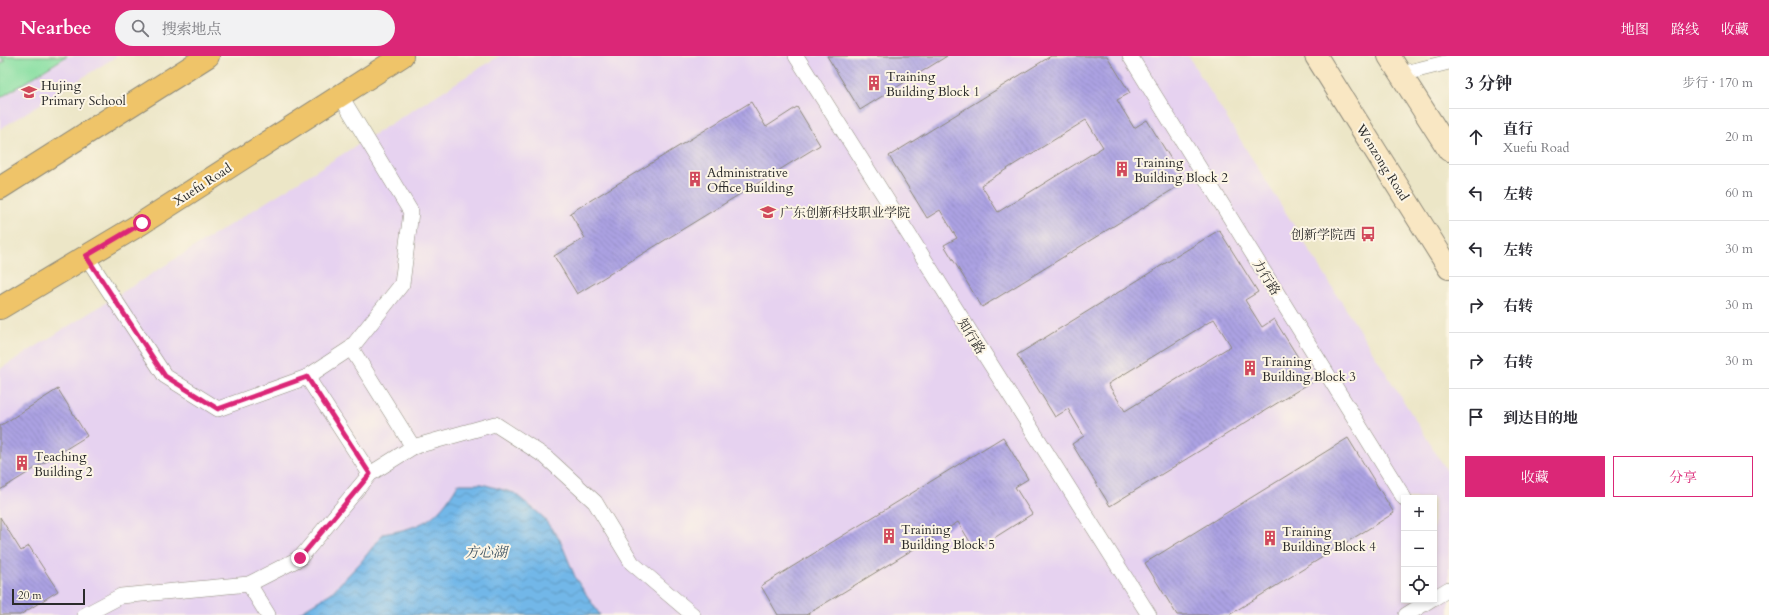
<!DOCTYPE html>
<html lang="zh">
<head>
<meta charset="utf-8">
<style>
	:root { --surface:#fff; --page:#f2f2f3; --text:#2b2b33; --muted:#7c7c81; --line:#e1e1e2; --accent:#db2777 }
	body { margin:0; font-family:Cardo,"Noto Serif SC",serif; background:var(--page); color:var(--text) }
	.controls { position:absolute; right:12px; bottom:12px; display:grid; overflow:hidden; border-radius:0px; box-shadow:0 2px 6px #0003 }
	.controls button { width:36px; height:36px; display:grid; place-items:center; padding:0; border:0; border-bottom:1px solid var(--line); background:var(--surface); color:var(--text); font:20px sans-serif }
	.scale { position:absolute; left:12px; bottom:10px; width:73px; box-sizing:border-box; padding-left:4px; border:2px solid #2b2b2b; border-top:0; font-size:11px; line-height:14px; white-space:nowrap; color:#2b2b2b; -webkit-text-stroke:3px #fcf5e5; paint-order:stroke }
	.stop { position:absolute; width:12px; height:12px; margin:-9px; border:3px solid #db2777; border-radius:50%; background:#fff }
	.stop.end { background:#db2777; border-color:#fff; box-shadow:0 1px 4px #0008 }
	.list { margin:0; padding:0; list-style:none }
	h2 { display:flex; justify-content:space-between; align-items:center; height:52px; margin:0; padding:0 16px; font-size:17px }
	h2 small { font-size:13px; font-weight:400; color:var(--muted) }
	.list li { display:grid; grid-template-columns:26px 1fr auto; gap:12px; align-items:center; box-sizing:border-box; height:56px; padding:0 16px; border-top:1px solid var(--line) }
	.list b { display:block; font-size:15px; white-space:nowrap }
	.list p { margin:0; font-size:13px; white-space:nowrap; color:var(--muted) }
	.list em { font-size:13px; font-style:normal; color:var(--muted) }
	.actions { display:flex; gap:8px; padding:12px 16px }
	.actions a { flex:1; padding:9px 0; border:1px solid var(--accent); border-radius:0px; text-align:center; font-size:14px; color:var(--accent) }
	.actions .main { background:var(--accent); color:#fff }
	.icon { flex:none; width:22px; height:22px; fill:none; stroke:currentColor; stroke-width:2; stroke-linecap:round; stroke-linejoin:round }
	.map { position:relative; flex:none; width:1449px; height:559px; overflow:hidden }
	header { display:flex; align-items:center; gap:24px; box-sizing:border-box; height:56px; padding:0 20px; background:var(--accent); color:#fff }
	header strong { font-size:19px }
	nav { display:flex; gap:22px; margin-inline-start:auto; font-size:14px }
	.search { width:280px; height:36px; background:var(--page); display:flex; align-items:center; gap:10px; box-sizing:border-box; padding:0 14px; border-radius:22px; color:var(--muted); font-size:15px }
	main { display:flex }
	aside { flex:1; background:var(--surface) }
	.map>svg:first-child { display:block }
	.built { fill:#e6d2f0; fill-rule:evenodd }
	.pitch { fill:#88dfa2; stroke:#5a8566 }
	.water { fill:url(#water-waves); stroke:#4e718a }
	.building { fill:url(#building-back-hatch); fill-rule:evenodd }
	.lines { fill:none; stroke-linecap:round; stroke-linejoin:round }
	.lane-casing { stroke:#8c8879; stroke-width:16 }
	.secondary-casing { stroke:#8c8879; stroke-width:24 }
	.primary-casing { stroke:#8c8879; stroke-width:24 }
	.lane { stroke:#fff; stroke-width:15 }
	.secondary { stroke:#f9e7c3; stroke-width:22 }
	.primary { stroke:#efc469; stroke-width:22 }
	.route { stroke:#db2777; stroke-width:5 }
	.labels { text-anchor:middle; stroke-width:4; stroke-linejoin:round; paint-order:stroke }
	.poi-label { font-size:13px; fill:#2b2b2b; stroke:#fcf5e5; text-anchor:start }
	.street-label { font-size:13px; fill:#2b2b2b; stroke:#fcf5e5 }
	.water-label { font-size:14px; font-style:italic; fill:#405564; stroke:#fcf5e5 }
</style>
</head>
<body>
<header>
<strong>Nearbee</strong>
<div class="search"><svg class="icon" aria-label="search" viewBox="0 0 24 24"><circle cx="10" cy="10" r="6"/><path d="M15 15l6 6"/></svg>搜索地点</div>
<nav><a>地图</a><a>路线</a><a>收藏</a></nav>
</header>
<main>
<div class="map">
<svg width="1449" height="559" viewBox="0 0 1449 559">
	<defs>
		<pattern id="water-waves" width="16" height="10" patternUnits="userSpaceOnUse"><rect width="16" height="10" fill="#72b7e8"/><path d="M0 5q4-4 8 0t8 0" fill="none" stroke="#5e95bc"/></pattern>
		<pattern id="building-back-hatch" width="6" height="6" patternUnits="userSpaceOnUse"><rect width="6" height="6" fill="#aca2e3"/><path d="M-1 5l2 2M0 0l6 6M5-1l2 2" fill="none" stroke="#8c84b8"/></pattern>
	</defs>
	<rect width="100%" height="100%" fill="#fcf5e5"/>
	<filter id="ink" filterUnits="userSpaceOnUse"><feTurbulence type="fractalNoise" baseFrequency=".025" numOctaves="2"/><feDisplacementMap in="SourceGraphic" scale="8" xChannelSelector="R" yChannelSelector="G"/><feConvolveMatrix kernelMatrix="1 2 1 2 8 2 1 2 1" color-interpolation-filters="sRGB"/></filter>
	<filter id="wash" filterUnits="userSpaceOnUse"><feTurbulence type="fractalNoise" baseFrequency=".012" numOctaves="4" result="noise"/><feDisplacementMap in="SourceGraphic" scale="16" xChannelSelector="R" yChannelSelector="G"/><feGaussianBlur stdDeviation="0.9" result="paint"/><feColorMatrix in="noise" values="0 0 0 0 0 0 0 0 0 0 0 0 0 0 0 0 0 1.4 0 .05"/><feComposite in="paint" operator="in"/></filter>
	<g filter="url(#wash)">
		<rect width="100%" height="100%" fill="#ece6c7"/>
		<g class="built">
			<path d="M 0,0 L 117,0 L 0,73 Z"/>
			<path d="M 499,0 L 1188,0 L 1449,418 L 1449,559 L 0,559 L 0,313 ZM 1404,442 L 1434,442 L 1434,544 L 1404,544 Z"/>
		</g>
		<path class="pitch" d="M 0,0 L 67,0 L 0,42 L 0,8 L 6,5 L 0,2 Z"/>
		<path class="water" d="M 458,428 L 482,428 L 514,437 L 542,460 L 560,484 L 576,523 L 600,559 L 295,559 L 331,537 L 361,506 L 383,478 C 423,471 437,464 458,428 Z"/>
		<g id="blocks">
			<g class="building">
				<path d="M 827,0 L 947,0 L 860,54 Z"/>
				<path d="M 1051,0 L 1107,0 L 1130,37 L 1117,44 L 1134,72 L 1147,64 L 1185,126 L 982,251 L 944,189 L 957,182 L 940,154 L 927,162 L 889,100 ZM 1086,64 L 1103,91 L 998,156 L 981,129 Z"/>
				<path d="M 751,46 L 766,71 L 797,51 L 820,89 L 577,238 L 554,200 L 585,182 L 570,157 Z"/>
				<path d="M 1219,174 L 1258,236 L 1245,244 L 1262,271 L 1274,263 L 1313,325 L 1110,450 L 1072,388 L 1084,380 L 1068,353 L 1055,361 L 1017,299 ZM 1214,263 L 1231,290 L 1125,355 L 1108,328 Z"/>
				<path d="M 58,333 L 87,380 L 0,434 L 0,370 Z"/>
				<path d="M 1003,381 L 1028,423 L 1015,431 L 1032,458 L 975,494 L 958,466 L 806,559 L 778,559 L 761,530 Z"/>
				<path d="M 1348,382 L 1394,457 L 1229,559 L 1177,559 L 1145,507 Z"/>
				<path d="M 0,461 L 21,495 L 29,490 L 58,535 L 20,559 L 0,559 Z"/>
			</g>
		</g>
	</g>
	<g filter="url(#ink)">
		<use href="#blocks" fill-opacity="0" stroke="#8c8879" stroke-width="1"/>
		<g class="lines">
			<defs>
				<g id="lane">
					<path d="M 796,0 L 1149,559"/>
					<path d="M 1130,0 L 1404,442"/>
					<path d="M 1401,18 L 1449,6"/>
					<path d="M 86,200 L 165,320 L 218,353 L 307,321 L 351,292 L 402,228 L 411,156 L 340,39"/>
					<path d="M 351,292 L 413,391"/>
					<path d="M 307,321 L 370,418"/>
					<path d="M 249,528 L 268,559"/>
					<path d="M 1434,542 L 1449,533"/>
					<path d="M 85,559 L 121,540 L 249,528 L 300,502 L 370,418 L 413,391 L 495,368 L 546,401 L 595,446 L 632,507 L 693,559"/>
					<path d="M 1406,559 L 1430,544"/>
				</g>
				<g id="secondary">
					<path d="M 1316,0 L 1449,212"/>
					<path d="M 1389,0 L 1449,94"/>
				</g>
				<g id="primary">
					<path d="M 0,132 L 208,0"/>
					<path d="M 0,252 L 142,167 L 402,0"/>
				</g>
			</defs>
			<use href="#lane" class="lane-casing"/>
			<use href="#secondary" class="secondary-casing"/>
			<use href="#primary" class="primary-casing"/>
			<use href="#lane" class="lane"/>
			<use href="#secondary" class="secondary"/>
			<use href="#primary" class="primary"/>
		</g>
	</g>
	<g class="lines" filter="url(#ink)">
		<path class="route" d="M 142,167 L 86,200 L 165,320 L 218,353 L 307,321 L 370,418 L 300,502"/>
	</g>
	<defs>
		<symbol id="building-bare" viewBox="-9 -9 18 18"><path d="M-4-6H4V6H1V3H-1V6H-4ZM-2.5-4.3h1.7v1.8h-1.7ZM.8-4.3h1.7v1.8H.8ZM-2.5-1h1.7V.8h-1.7ZM.8-1h1.7V.8H.8Z" fill="#d1495b" stroke="#fcf5e5" stroke-width="2.5" paint-order="stroke"/></symbol>
		<symbol id="school-bare" viewBox="-9 -9 18 18"><path d="M0-5L7-2L0 1L-7-2ZM-4 1L0 2.5L4 1V4Q0 6-4 4Z" fill="#d1495b" stroke="#fcf5e5" stroke-width="2.5" paint-order="stroke"/></symbol>
		<symbol id="university-bare" viewBox="-9 -9 18 18"><path d="M0-5L7-2L0 1L-7-2ZM-4 1L0 2.5L4 1V4Q0 6-4 4Z" fill="#d1495b" stroke="#fcf5e5" stroke-width="2.5" paint-order="stroke"/></symbol>
		<symbol id="bus-bare" viewBox="-9 -9 18 18"><path d="M-5-6H5V4H4V6H2V4H-2V6H-4V4H-5ZM-3.5-4V0h7V-4ZM-3.5 1.2v1.5H-2V1.2ZM2 1.2v1.5H3.5V1.2Z" fill="#d1495b" stroke="#fcf5e5" stroke-width="2.5" paint-order="stroke"/></symbol>
	</defs>
	<g fill-rule="evenodd">
		<use href="#building-bare" x="863" y="16" width="22" height="22"/>
		<use href="#school-bare" x="18" y="25" width="22" height="22"/>
		<use href="#building-bare" x="1111" y="102" width="22" height="22"/>
		<use href="#building-bare" x="684" y="112" width="22" height="22"/>
		<use href="#university-bare" x="757" y="145" width="22" height="22"/>
		<use href="#bus-bare" x="1357" y="167" width="22" height="22"/>
		<use href="#building-bare" x="1239" y="301" width="22" height="22"/>
		<use href="#building-bare" x="11" y="396" width="22" height="22"/>
		<use href="#building-bare" x="878" y="469" width="22" height="22"/>
		<use href="#building-bare" x="1259" y="471" width="22" height="22"/>
	</g>
	<g class="labels">
		<g class="poi-label">
			<text x="886" y="25">Training<tspan x="886" dy="15">Building Block 1</tspan></text>
			<text x="41" y="34">Hujing<tspan x="41" dy="15">Primary School</tspan></text>
			<text x="1134" y="111">Training<tspan x="1134" dy="15">Building Block 2</tspan></text>
			<text x="707" y="121">Administrative<tspan x="707" dy="15">Office Building</tspan></text>
			<text x="780" y="161">广东创新科技职业学院</text>
			<text x="1356" y="183" text-anchor="end">创新学院西</text>
			<text x="1262" y="310">Training<tspan x="1262" dy="15">Building Block 3</tspan></text>
			<text x="34" y="405">Teaching<tspan x="34" dy="15">Building 2</tspan></text>
			<text x="901" y="478">Training<tspan x="901" dy="15">Building Block 5</tspan></text>
			<text x="1282" y="480">Training<tspan x="1282" dy="15">Building Block 4</tspan></text>
		</g>
		<g class="street-label">
			<text transform="translate(1383 106) rotate(58)" y="5">Wenzong Road</text>
			<text transform="translate(202 128) rotate(-33)" y="5">Xuefu Road</text>
			<text transform="translate(1267 221) rotate(58)" y="5">力行路</text>
			<text transform="translate(972 280) rotate(58)" y="5">知行路</text>
		</g>
		<g class="water-label">
			<text x="486" y="501">方心湖</text>
		</g>
	</g>
</svg>
<div class="controls">
<button>+</button>
<button>−</button>
<button><svg class="icon" aria-label="locate" viewBox="0 0 24 24"><circle cx="12" cy="12" r="6"/><path d="M12 2v4M12 18v4M2 12h4M18 12h4"/></svg></button>
</div>
<div class="scale">20 m</div>
<div class="stop" style="left:142px;top:167px"></div>
<div class="stop end" style="left:300px;top:502px"></div>
</div>
<aside>
<h2>3 分钟<small>步行 · 170 m</small></h2>
<ul class="list">
<li><svg class="icon" aria-label="ahead" viewBox="0 0 24 24"><path d="M12 20V5M6 11l6-6 6 6"/></svg><div><b>直行</b><p>Xuefu Road</p></div><em>20 m</em></li>
<li><svg class="icon" aria-label="left" viewBox="0 0 24 24"><path d="M17 20v-9H6M10 6l-5 5 5 5"/></svg><div><b>左转</b></div><em>60 m</em></li>
<li><svg class="icon" aria-label="left" viewBox="0 0 24 24"><path d="M17 20v-9H6M10 6l-5 5 5 5"/></svg><div><b>左转</b></div><em>30 m</em></li>
<li><svg class="icon" aria-label="right" viewBox="0 0 24 24"><path d="M7 20v-9h11M14 6l5 5-5 5"/></svg><div><b>右转</b></div><em>30 m</em></li>
<li><svg class="icon" aria-label="right" viewBox="0 0 24 24"><path d="M7 20v-9h11M14 6l5 5-5 5"/></svg><div><b>右转</b></div><em>30 m</em></li>
<li><svg class="icon" aria-label="arrive" viewBox="0 0 24 24"><path d="M6 21V4h12l-3 4 3 4H6"/></svg><div><b>到达目的地</b></div></li>
</ul>
<div class="actions"><a class="main">收藏</a><a>分享</a></div>
</aside>
</main>
</body>
</html>
